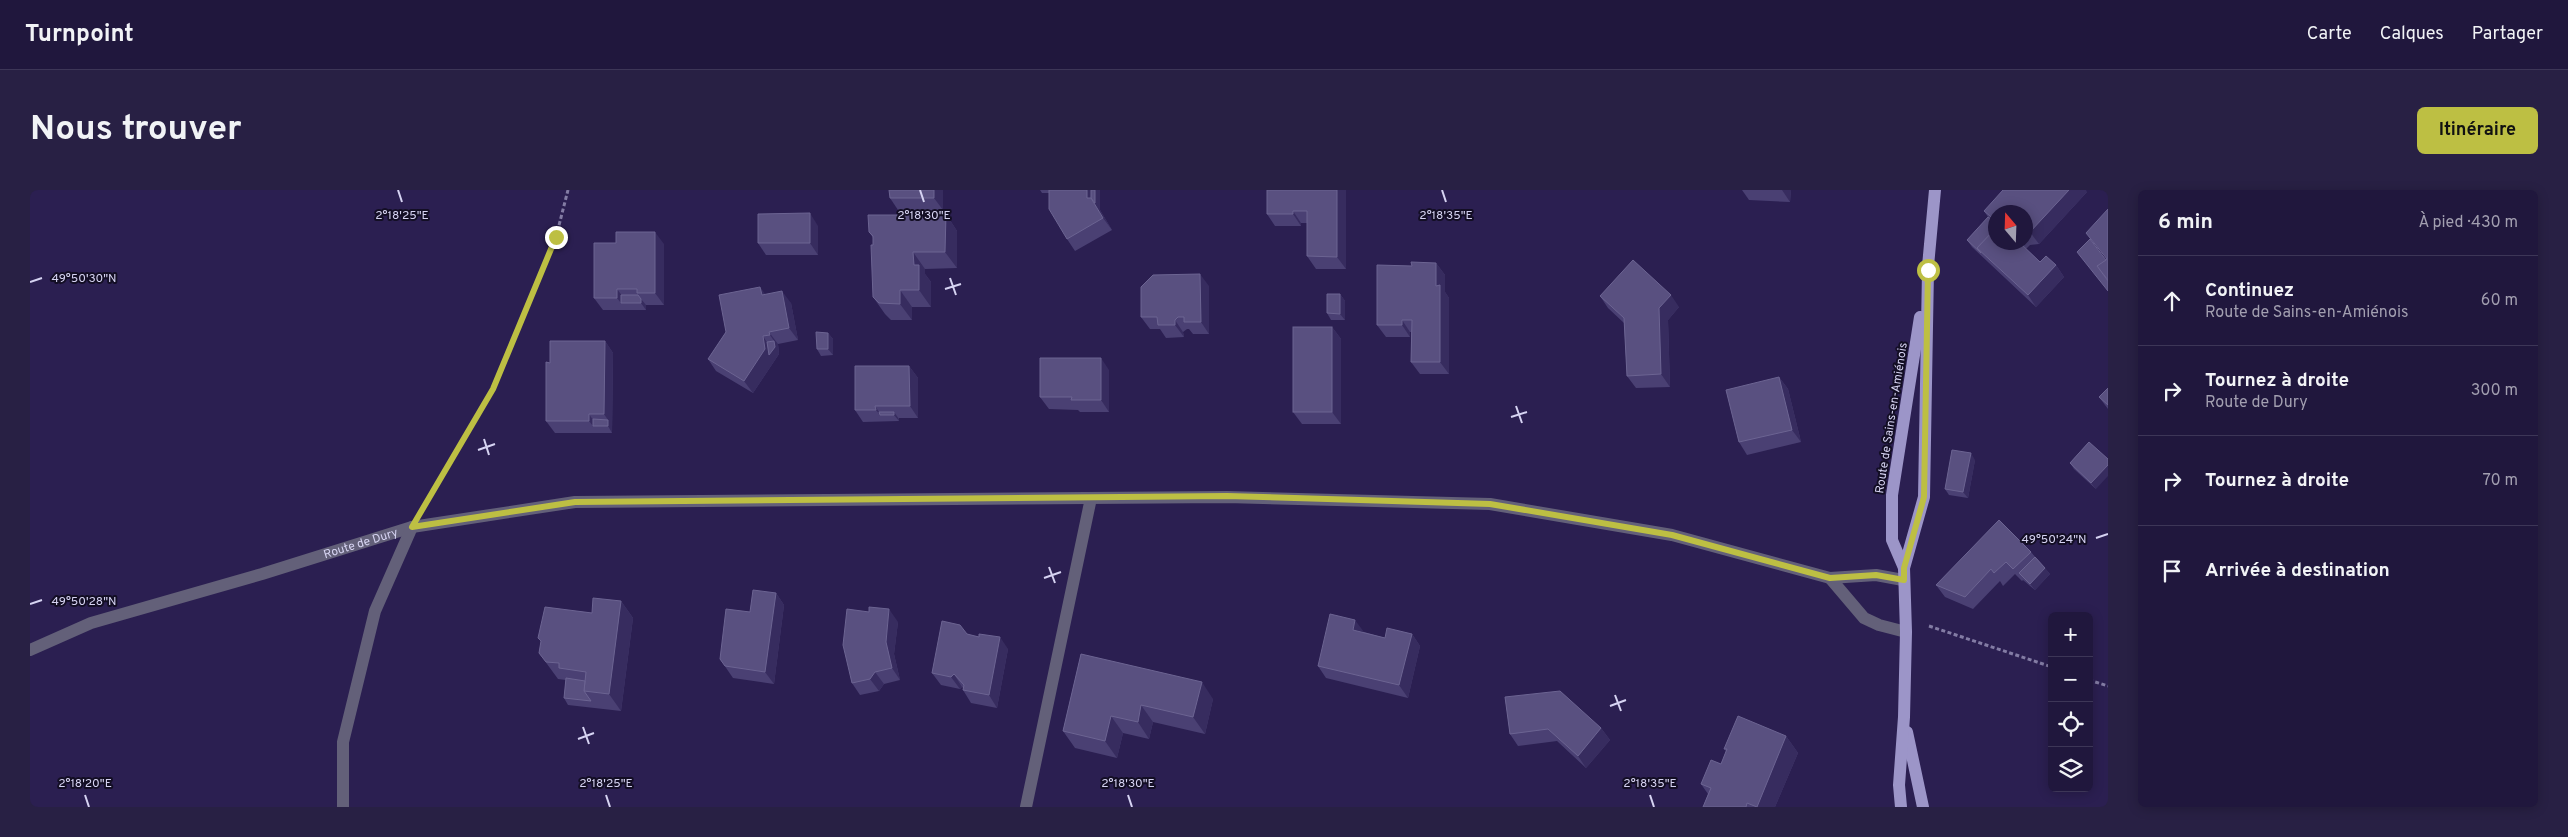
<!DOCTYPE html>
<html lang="fr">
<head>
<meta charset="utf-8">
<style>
	:root { --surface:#20173d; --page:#282044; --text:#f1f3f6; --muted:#a29fb0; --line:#3d3657; --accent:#bdbf43 }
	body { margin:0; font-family:Overpass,sans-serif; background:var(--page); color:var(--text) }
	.controls { position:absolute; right:15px; bottom:15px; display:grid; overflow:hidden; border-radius:8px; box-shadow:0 2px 12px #0003 }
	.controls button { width:45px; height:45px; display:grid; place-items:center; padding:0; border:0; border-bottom:1px solid var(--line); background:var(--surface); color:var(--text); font:25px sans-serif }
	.compass { position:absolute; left:1958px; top:15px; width:45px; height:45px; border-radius:50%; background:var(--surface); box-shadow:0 2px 12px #0003; rotate:341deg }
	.stop { position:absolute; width:15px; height:15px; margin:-11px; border:4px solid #bdbf43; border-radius:50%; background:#fff }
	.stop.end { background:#bdbf43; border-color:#fff; box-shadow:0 1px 5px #0008 }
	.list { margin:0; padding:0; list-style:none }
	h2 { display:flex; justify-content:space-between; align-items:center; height:65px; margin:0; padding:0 20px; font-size:21px }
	h2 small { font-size:16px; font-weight:400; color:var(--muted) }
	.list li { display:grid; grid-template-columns:32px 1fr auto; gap:15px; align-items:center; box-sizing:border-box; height:90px; padding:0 20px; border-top:1px solid var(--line) }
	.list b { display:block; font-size:19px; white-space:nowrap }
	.list p { margin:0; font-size:16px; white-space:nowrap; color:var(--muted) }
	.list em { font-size:16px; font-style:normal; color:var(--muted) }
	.icon { flex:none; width:28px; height:28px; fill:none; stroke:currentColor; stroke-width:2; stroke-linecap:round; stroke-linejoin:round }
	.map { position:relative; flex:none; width:2078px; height:617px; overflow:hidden; border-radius:8px }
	header { display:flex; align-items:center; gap:30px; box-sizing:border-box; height:70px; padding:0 25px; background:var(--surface); border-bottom:1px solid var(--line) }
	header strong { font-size:24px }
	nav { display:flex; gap:28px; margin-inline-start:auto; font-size:18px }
	.intro { display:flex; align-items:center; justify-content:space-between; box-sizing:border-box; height:120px; padding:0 30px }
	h1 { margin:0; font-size:35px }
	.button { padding:12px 22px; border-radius:8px; background:var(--accent); color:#111; font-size:18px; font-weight:700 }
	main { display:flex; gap:30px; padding:0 30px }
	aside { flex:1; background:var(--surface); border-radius:8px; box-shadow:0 2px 12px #0003 }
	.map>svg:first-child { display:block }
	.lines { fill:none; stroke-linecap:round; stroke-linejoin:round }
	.path { stroke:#837ca4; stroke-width:3; stroke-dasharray:4 2.5; stroke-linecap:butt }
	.minor { stroke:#636079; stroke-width:12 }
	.major { stroke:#9c95c8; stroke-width:12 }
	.wall { fill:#4a4073; fill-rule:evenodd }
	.shaded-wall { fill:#372c5f }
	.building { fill:#595080; stroke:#6c6492 }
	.route { stroke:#bdbf43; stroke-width:6 }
	.ticks { fill:none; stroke:#d6d3f2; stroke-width:2 }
	.labels { text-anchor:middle; stroke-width:4; stroke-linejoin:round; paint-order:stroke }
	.street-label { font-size:12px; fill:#d6d3f2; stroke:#130e24 }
	.ticks-label { font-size:12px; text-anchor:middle; fill:#d6d3f2; stroke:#130e24; stroke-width:4; stroke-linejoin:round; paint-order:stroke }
</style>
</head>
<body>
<header>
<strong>Turnpoint</strong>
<nav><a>Carte</a><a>Calques</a><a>Partager</a></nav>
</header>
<div class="intro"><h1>Nous trouver</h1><a class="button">Itinéraire</a></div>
<main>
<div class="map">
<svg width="2078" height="617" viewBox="0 0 2078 617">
	<rect width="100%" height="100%" fill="#2b1f51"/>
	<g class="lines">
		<g class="path">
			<path d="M 398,310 L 463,199 L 526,47 L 538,0"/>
			<path d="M 1899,436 L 2022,477"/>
			<path d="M 2059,490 L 2078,496"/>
		</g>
		<g class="minor">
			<path d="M 1800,388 L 1834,428 L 1849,435 L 1876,442"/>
			<path id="s1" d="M 0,460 L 61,433 L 232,384 L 382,337 L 545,312 L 1197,307 L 1460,314 L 1642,345 L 1800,388 L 1846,385 L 1873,390"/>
			<path d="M 313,617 L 313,552 L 345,421 L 382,337"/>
			<path d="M 996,617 L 1061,308"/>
		</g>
		<g class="major">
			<path d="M 1897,87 L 1905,0"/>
			<path d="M 1874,378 L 1862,350 L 1862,305 L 1890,127"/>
			<path d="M 1877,542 L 1893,617"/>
			<path d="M 1871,617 L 1869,595 L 1874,527 L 1876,442 L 1874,378 L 1894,307 L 1898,80"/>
		</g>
	</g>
	<g class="wall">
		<path d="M 913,0 L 913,20 L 868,20 L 860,8 Z"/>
		<path d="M 1010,0 L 1069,0 L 1070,1 L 1070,20 L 1082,40 L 1045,61 L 1037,49 L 1019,3 L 1012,3 Z"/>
		<path d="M 1316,0 L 1316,79 L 1286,79 L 1277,66 L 1277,33 L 1271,33 L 1271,36 L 1245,36 L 1237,24 Z"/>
		<path d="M 1712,0 L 1761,0 L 1760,12 L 1719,10 Z"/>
		<path d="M 2057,2 L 2009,54 L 2000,55 L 1996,59 L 2010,72 L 2026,75 L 2034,87 L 2006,117 L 1942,57 L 1937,50 L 1958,27 L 1954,21 ZM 1966,22 L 1996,22 L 1996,52 L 1966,52 Z"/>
		<path d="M 904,21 L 906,24 L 916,24 L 927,41 L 927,78 L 895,79 L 895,84 L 901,92 L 901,117 L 882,117 L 882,130 L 861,130 L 855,124 L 843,107 L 843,48 L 839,42 L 870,25 Z"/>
		<path d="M 788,36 L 788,65 L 736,65 L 728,53 Z"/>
		<path d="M 634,54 L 634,115 L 616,115 L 616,120 L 573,120 L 564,108 Z"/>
		<path d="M 1406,73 L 1415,85 L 1415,102 L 1419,108 L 1419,184 L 1390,184 L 1381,172 L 1381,142 L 1380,142 L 1380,147 L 1356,147 L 1347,135 L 1382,76 Z"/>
		<path d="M 1179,96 L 1179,144 L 1163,144 L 1159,139 L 1157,139 L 1153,142 L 1154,147 L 1136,148 L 1130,139 L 1120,139 L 1111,127 Z"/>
		<path d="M 736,104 L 761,113 L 768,150 L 748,154 L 749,164 L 723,203 L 686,181 L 678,169 L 696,142 Z"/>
		<path d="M 1310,104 L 1315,111 L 1315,130 L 1301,130 L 1297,123 Z"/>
		<path d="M 1570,106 L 1649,117 L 1638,130 L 1640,197 L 1606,198 L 1597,186 L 1594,133 L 1578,118 Z"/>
		<path d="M 1302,137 L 1311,149 L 1311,234 L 1272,234 L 1263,222 Z"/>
		<path d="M 798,143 L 803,149 L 803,165 L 791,166 L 787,159 Z"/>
		<path d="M 575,151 L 583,163 L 582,243 L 525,243 L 516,231 L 520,173 Z"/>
		<path d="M 879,176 L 888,188 L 888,228 L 869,228 L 869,231 L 833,232 L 825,220 Z"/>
		<path d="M 1079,180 L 1079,222 L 1050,222 L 1048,220 L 1019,219 L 1010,207 Z"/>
		<path d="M 1749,187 L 1758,199 L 1771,252 L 1717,265 L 1709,252 Z"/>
		<path d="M 2078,198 L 2078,219 L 2069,207 Z"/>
		<path d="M 2059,252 L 2066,299 L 2044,279 L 2040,273 Z"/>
		<path d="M 1945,270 L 1938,308 L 1919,305 L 1915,299 Z"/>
		<path d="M 2001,362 L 2020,384 L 2005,400 L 1993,390 L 1992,391 L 1985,384 L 1973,396 L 1970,391 L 1943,419 L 1915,407 L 1906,395 Z"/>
		<path d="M 746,403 L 754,415 L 744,494 L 703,488 L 690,469 L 720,422 Z"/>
		<path d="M 591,411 L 603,428 L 591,521 L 538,515 L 534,508 L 536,490 L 528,489 L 509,463 L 562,423 Z"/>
		<path d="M 868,432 L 864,464 L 870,490 L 854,494 L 849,501 L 830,505 L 822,493 Z"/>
		<path d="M 1334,442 L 1355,448 L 1382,444 L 1390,456 L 1378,508 L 1296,488 L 1288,476 Z"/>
		<path d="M 937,444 L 978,459 L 967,518 L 941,513 L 933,500 L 933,498 L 932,497 L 930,499 L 911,495 L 902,483 Z"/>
		<path d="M 1051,464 L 1183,509 L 1175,544 L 1123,532 L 1119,549 L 1093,543 L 1087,568 L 1045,558 L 1033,541 Z"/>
		<path d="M 1475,507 L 1571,538 L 1580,550 L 1556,578 L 1527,551 L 1488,556 L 1480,544 Z"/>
		<path d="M 1756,546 L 1768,563 L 1745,617 L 1673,617 L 1678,604 L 1671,594 L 1691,574 L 1696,561 L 1694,559 Z"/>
	</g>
	<g class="shaded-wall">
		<path d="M 904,0 L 913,0 L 913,20 L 904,8 Z"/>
		<path d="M 1057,0 L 1069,0 L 1070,1 L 1070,20 L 1082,40 L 1073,28 L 1057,8 Z"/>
		<path d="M 1307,0 L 1316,0 L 1316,79 L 1307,67 Z"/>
		<path d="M 1752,0 L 1761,0 L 1760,12 Z"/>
		<path d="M 2039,0 L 2056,0 L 2057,2 L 2009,54 L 2000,42 Z"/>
		<path d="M 904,21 L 916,38 L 916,24 L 927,41 L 927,78 L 915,62 Z"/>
		<path d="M 1263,21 L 1271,33 L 1271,36 L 1263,24 Z"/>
		<path d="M 780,23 L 788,36 L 788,65 L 780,53 Z"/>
		<path d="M 625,42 L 634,54 L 634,115 L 625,103 Z"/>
		<path d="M 883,62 L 895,79 L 895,84 L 901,92 L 901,117 L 889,100 L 884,75 Z"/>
		<path d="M 1406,73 L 1415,85 L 1415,102 L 1419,108 L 1419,184 L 1410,172 L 1406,96 Z"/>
		<path d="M 2026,75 L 2034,87 L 2006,117 L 1998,105 Z"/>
		<path d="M 1170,84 L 1179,96 L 1179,144 L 1171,132 Z"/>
		<path d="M 730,97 L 739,109 L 732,105 Z"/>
		<path d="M 587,99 L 596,111 L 591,113 L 587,108 Z"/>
		<path d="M 870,100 L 882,117 L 882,130 L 870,114 Z"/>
		<path d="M 752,101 L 761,113 L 768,150 L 759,138 Z"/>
		<path d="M 1310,104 L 1315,111 L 1315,130 L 1310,124 Z"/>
		<path d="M 1641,105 L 1649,117 L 1638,130 L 1640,197 L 1631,184 L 1629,118 Z"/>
		<path d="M 611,109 L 616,115 L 616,120 L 611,113 Z"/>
		<path d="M 1145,130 L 1153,142 L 1154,147 L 1145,135 Z"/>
		<path d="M 1372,130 L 1380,142 L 1380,147 L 1372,135 Z"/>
		<path d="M 1302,137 L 1311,149 L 1311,234 L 1302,222 Z"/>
		<path d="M 739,142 L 748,154 L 749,164 L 723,203 L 714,191 L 733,146 L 741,159 L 744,151 L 740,145 Z"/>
		<path d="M 798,143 L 803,149 L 803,165 L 798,159 Z"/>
		<path d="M 575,151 L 583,163 L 582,243 L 578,236 L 578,230 L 574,224 Z"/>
		<path d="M 1071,168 L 1079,180 L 1079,222 L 1071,210 Z"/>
		<path d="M 879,176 L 888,188 L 888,228 L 880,216 Z"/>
		<path d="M 1749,187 L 1758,199 L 1771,252 L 1762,240 Z"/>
		<path d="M 845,216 L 851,225 L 850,225 L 846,220 Z"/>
		<path d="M 864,222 L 869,229 L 869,231 L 864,225 Z"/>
		<path d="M 559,224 L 567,236 L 563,236 L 559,231 Z"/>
		<path d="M 1941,263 L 1945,270 L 1938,308 L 1933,302 Z"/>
		<path d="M 2078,275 L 2078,286 L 2066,299 L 2061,293 Z"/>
		<path d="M 2015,378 L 2020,384 L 2005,400 L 2000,394 Z"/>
		<path d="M 746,403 L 754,415 L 744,494 L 735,482 Z"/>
		<path d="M 591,411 L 603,428 L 591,521 L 579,504 Z"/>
		<path d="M 859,419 L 868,432 L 864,464 L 870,490 L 862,478 L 856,452 Z"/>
		<path d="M 1325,430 L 1334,442 L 1323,440 Z"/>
		<path d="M 1382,444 L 1390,456 L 1378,508 L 1369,495 Z"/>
		<path d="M 970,447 L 978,459 L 967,518 L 959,505 Z"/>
		<path d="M 845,482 L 854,494 L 849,501 L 840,489 Z"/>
		<path d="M 924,484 L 932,497 L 930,499 L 921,487 Z"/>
		<path d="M 1172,492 L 1183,509 L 1175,544 L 1163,527 Z"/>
		<path d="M 1111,515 L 1123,532 L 1119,549 L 1108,532 Z"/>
		<path d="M 1081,526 L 1093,543 L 1087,568 L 1075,551 Z"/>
		<path d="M 1571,538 L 1580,550 L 1556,578 L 1548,566 Z"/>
		<path d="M 1756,546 L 1768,563 L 1745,617 L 1727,617 Z"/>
	</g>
	<g class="building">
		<path d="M 859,0 L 904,0 L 904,8 L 860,8 Z"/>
		<path d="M 1019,0 L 1057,0 L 1057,8 L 1061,8 L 1073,28 L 1037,49 L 1019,19 Z"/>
		<path d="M 1061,0 L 1065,0 L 1065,13 L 1061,8 Z"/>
		<path d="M 1237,0 L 1307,0 L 1307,67 L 1277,66 L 1277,21 L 1263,21 L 1263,24 L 1237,24 Z"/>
		<path d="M 1973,0 L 2039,0 L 2000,42 L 1996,43 L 1996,22 L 1966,22 L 1966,31 L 1954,21 Z"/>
		<path d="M 2078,19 L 2078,90 L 2067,76 L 2077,69 L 2056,43 Z"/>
		<path d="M 904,21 L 904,24 L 916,24 L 915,62 L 883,62 L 884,75 L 889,75 L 889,100 L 870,100 L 870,114 L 849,113 L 843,107 L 841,55 L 843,55 L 843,46 L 839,42 L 838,25 L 870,25 L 870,22 Z"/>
		<path d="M 780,23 L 780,53 L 728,53 L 728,24 Z"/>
		<path d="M 1958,27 L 1966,33 L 1966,38 L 1947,58 L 1951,63 L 1937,50 Z"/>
		<path d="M 1966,38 L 1966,52 L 1989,52 L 2010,72 L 2016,66 L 2026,75 L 1998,105 L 1947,58 Z"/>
		<path d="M 586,42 L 625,42 L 625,103 L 607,103 L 607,99 L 587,99 L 587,108 L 564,108 L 564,53 L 586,53 Z"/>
		<path d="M 2060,49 L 2076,70 L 2067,76 L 2078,91 L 2078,101 L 2047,62 Z"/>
		<path d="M 1603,70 L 1641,105 L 1629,118 L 1631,184 L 1597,186 L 1594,128 L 1570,106 Z"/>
		<path d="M 1381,72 L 1406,73 L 1406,96 L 1410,95 L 1410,172 L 1381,172 L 1382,130 L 1372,130 L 1372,135 L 1347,135 L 1347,75 L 1382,76 Z"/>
		<path d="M 1170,84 L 1171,132 L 1154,132 L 1154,127 L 1148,127 L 1145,130 L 1145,135 L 1128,135 L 1127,127 L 1111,127 L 1111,97 L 1123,85 Z"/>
		<path d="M 730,97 L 732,105 L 752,101 L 759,138 L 739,142 L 740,145 L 733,146 L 735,159 L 714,191 L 678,169 L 696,142 L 689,105 Z"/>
		<path d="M 1297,104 L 1310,104 L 1310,124 L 1297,123 Z"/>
		<path d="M 591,105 L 608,105 L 611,109 L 611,113 L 591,113 Z"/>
		<rect x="1263" y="137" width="39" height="85"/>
		<path d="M 786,142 L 798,143 L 798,159 L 787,159 Z"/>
		<path d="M 520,151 L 575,151 L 574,224 L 559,224 L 559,231 L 516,231 L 516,172 L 520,173 Z"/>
		<path d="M 744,151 L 745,157 L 739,165 L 737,152 Z"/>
		<path d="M 1010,168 L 1071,168 L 1071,210 L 1041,210 L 1042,207 L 1010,207 Z"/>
		<path d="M 825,176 L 879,176 L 880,216 L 845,216 L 846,220 L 825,220 Z"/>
		<path d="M 1749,187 L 1762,240 L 1709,252 L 1696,200 Z"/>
		<path d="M 2078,198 L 2078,215 L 2069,207 Z"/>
		<path d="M 849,222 L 864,222 L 864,225 L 850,225 Z"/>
		<path d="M 563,229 L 578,230 L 578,236 L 563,236 Z"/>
		<path d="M 2059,252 L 2078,269 L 2078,275 L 2061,293 L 2040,273 Z"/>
		<path d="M 1922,260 L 1941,263 L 1933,302 L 1915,299 Z"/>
		<path d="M 1969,330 L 2001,362 L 1983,379 L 1976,372 L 1964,383 L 1961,379 L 1935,407 L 1906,395 Z"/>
		<path d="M 2005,367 L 2015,378 L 2000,394 L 1989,383 Z"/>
		<path d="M 723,400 L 746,403 L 735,482 L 695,476 L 690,469 L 696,419 L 720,422 Z"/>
		<path d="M 563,408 L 591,411 L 579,504 L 554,501 L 556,482 L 529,478 L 529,473 L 516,472 L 509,463 L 511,451 L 508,448 L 515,417 L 562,423 Z"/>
		<path d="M 839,417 L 859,419 L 856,452 L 862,478 L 845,482 L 840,489 L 822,493 L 813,455 L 817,419 L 839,422 Z"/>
		<path d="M 1300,424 L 1325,430 L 1323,440 L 1355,448 L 1357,438 L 1382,444 L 1369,495 L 1288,476 Z"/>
		<path d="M 912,431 L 930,435 L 937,444 L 949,447 L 949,444 L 970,447 L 959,505 L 933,500 L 934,495 L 924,484 L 921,487 L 902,483 Z"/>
		<path d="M 1051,464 L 1172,492 L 1163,527 L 1111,515 L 1108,532 L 1081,526 L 1075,551 L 1033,541 Z"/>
		<path d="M 536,488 L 555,491 L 554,501 L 561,511 L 534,508 Z"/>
		<path d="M 1530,501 L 1571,538 L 1548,566 L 1518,539 L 1480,544 L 1475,507 Z"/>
		<path d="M 1708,526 L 1756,546 L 1727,617 L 1717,613 L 1716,617 L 1673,617 L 1681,598 L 1671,594 L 1681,570 L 1691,574 L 1697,559 L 1694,559 Z"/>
	</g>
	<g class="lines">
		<path class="route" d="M 526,47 L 463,199 L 382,337 L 545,312 L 1197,306 L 1460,314 L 1642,345 L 1800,388 L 1846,385 L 1874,390 L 1874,378 L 1894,307 L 1898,80"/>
	</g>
	<path class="ticks" d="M 368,0 L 372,12M 890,0 L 894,12M 1412,0 L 1416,12M 920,88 L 926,105M 0,92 L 12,88M 915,99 L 931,94M 1486,216 L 1492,233M 1481,227 L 1497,222M 454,249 L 459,265M 448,260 L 465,254M 2066,348 L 2078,344M 1019,377 L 1025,393M 1014,388 L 1031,382M 0,414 L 12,410M 1585,505 L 1591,521M 1580,516 L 1596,510M 553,537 L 559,554M 548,549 L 564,543M 55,605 L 59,617M 576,605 L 580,617M 1098,605 L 1102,617M 1620,605 L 1624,617"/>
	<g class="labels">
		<g class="street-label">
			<text transform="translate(1861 228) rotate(-81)" y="4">Route de Sains-en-Amiénois</text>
			<text dy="4" stroke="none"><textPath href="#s1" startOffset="348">Route de Dury</textPath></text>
		</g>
	</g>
	<g class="ticks-label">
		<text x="372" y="29">2°18'25"E</text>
		<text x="894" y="29">2°18'30"E</text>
		<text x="1416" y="29">2°18'35"E</text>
		<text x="54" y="92">49°50'30"N</text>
		<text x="2024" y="353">49°50'24"N</text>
		<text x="54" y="415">49°50'28"N</text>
		<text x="55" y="597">2°18'20"E</text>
		<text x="576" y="597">2°18'25"E</text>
		<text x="1098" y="597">2°18'30"E</text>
		<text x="1620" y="597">2°18'35"E</text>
	</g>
</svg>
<div class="controls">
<button>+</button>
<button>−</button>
<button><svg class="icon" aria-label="locate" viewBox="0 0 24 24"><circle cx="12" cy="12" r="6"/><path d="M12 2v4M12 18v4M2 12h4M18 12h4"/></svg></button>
<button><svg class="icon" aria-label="layers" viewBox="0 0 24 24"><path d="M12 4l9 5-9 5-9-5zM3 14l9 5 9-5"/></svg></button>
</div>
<svg class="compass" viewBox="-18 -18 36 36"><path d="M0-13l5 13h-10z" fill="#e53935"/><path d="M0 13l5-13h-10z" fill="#a29fb0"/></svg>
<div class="stop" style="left:1898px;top:80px"></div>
<div class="stop end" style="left:526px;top:47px"></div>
</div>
<aside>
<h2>6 min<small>À pied · 430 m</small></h2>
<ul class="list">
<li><svg class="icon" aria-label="ahead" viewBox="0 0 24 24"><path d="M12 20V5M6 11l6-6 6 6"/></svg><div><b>Continuez</b><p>Route de Sains-en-Amiénois</p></div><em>60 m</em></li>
<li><svg class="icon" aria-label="right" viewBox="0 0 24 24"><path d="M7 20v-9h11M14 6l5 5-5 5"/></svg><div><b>Tournez à droite</b><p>Route de Dury</p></div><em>300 m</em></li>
<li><svg class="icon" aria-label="right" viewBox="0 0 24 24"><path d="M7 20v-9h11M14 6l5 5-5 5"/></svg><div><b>Tournez à droite</b></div><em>70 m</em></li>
<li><svg class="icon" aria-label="arrive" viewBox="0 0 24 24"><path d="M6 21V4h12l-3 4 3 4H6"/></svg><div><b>Arrivée à destination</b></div></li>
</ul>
</aside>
</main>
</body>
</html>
